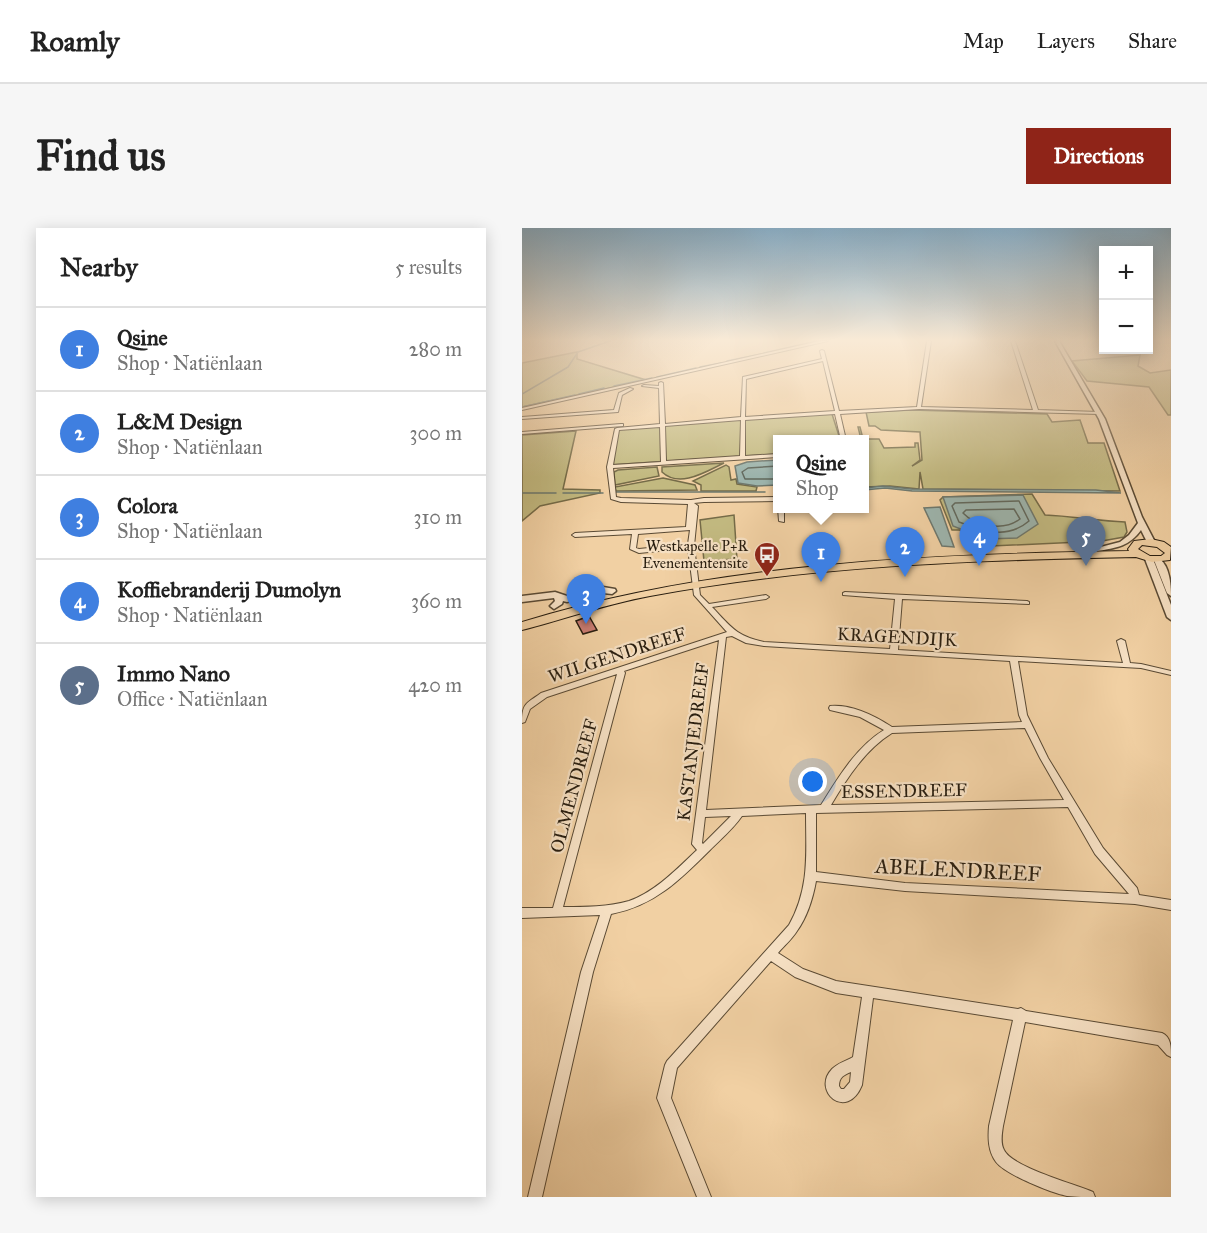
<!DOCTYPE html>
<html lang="en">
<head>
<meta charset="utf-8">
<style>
	:root { --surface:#fff; --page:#f6f6f6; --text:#222; --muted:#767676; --line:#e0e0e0; --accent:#8f2418 }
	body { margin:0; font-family:"IM FELL Great Primer",serif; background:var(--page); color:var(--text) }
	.controls { position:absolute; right:18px; top:18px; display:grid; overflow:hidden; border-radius:0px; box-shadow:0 3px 15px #0003 }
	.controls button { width:54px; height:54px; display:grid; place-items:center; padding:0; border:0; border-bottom:2px solid var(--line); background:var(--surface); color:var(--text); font:30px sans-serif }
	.you { position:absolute; left:291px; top:554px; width:21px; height:21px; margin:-15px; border:4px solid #fff; border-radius:50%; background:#1a73e8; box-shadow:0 0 0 9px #1a73e833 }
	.badge { display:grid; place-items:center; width:39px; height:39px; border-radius:50%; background:var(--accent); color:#fff; font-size:20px; font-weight:700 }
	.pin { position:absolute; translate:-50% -50px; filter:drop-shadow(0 2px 3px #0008) }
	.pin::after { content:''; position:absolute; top:32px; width:21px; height:18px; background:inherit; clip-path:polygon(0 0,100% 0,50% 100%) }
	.popup { position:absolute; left:251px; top:207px; width:96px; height:78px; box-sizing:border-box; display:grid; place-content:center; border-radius:0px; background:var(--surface); filter:drop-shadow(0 2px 4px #0005); font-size:20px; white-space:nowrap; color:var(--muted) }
	.popup b { font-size:22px; color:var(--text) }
	.popup::after { content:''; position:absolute; left:50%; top:100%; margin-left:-12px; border:12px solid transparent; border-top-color:var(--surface) }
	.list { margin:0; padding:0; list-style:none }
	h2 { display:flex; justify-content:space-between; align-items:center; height:78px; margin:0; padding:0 24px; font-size:26px }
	h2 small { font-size:20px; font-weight:400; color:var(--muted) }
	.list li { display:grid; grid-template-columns:39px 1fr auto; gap:18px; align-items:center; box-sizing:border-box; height:84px; padding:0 24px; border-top:2px solid var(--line) }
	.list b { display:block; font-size:22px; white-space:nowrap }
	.list p { margin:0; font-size:20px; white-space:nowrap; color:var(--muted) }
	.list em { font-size:20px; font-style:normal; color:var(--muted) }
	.map { position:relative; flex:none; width:649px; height:969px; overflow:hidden; border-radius:0px }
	header { display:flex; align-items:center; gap:36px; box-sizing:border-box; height:84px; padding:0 30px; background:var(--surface); border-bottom:2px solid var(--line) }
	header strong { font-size:28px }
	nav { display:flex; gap:33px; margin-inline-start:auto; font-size:21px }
	.intro { display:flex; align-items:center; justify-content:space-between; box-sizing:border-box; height:144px; padding:0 36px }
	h1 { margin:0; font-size:42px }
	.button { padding:15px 27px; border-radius:0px; background:var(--accent); color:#fff; font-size:21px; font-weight:700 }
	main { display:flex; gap:36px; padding:0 36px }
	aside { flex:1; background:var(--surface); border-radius:0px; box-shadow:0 3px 15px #0003 }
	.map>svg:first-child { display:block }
	.green { fill:#c2b980; stroke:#756b48; stroke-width:1.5 }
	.water { fill:#9db5ae; stroke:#6e786e; stroke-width:1.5 }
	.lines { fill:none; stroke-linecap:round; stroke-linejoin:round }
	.shore { stroke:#62695e; stroke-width:1.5 }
	.stream { stroke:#6e786e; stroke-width:1.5 }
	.building { fill:#cb7c72; stroke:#281d0f; stroke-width:1.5 }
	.minor-casing { stroke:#5a4a34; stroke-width:2 }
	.tertiary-casing { stroke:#5a4a34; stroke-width:3 }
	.primary-casing { stroke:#281d0f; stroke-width:2 }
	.minor { fill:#f6e0c3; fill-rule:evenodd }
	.tertiary { fill:#f6e0c3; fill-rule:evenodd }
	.primary { fill:#f1d0a3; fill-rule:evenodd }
	.labels { text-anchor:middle; stroke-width:4.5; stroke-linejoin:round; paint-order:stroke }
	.far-poi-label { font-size:15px; fill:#281d0f; stroke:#f6e0c3; text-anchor:end }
	.street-label { font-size:18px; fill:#281d0f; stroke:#f6e0c3 }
	.near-street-label { font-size:21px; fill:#281d0f; stroke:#f6e0c3 }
</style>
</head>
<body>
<header>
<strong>Roamly</strong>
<nav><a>Map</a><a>Layers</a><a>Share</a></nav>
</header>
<div class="intro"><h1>Find us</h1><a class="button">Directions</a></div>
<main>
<aside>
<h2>Nearby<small>5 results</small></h2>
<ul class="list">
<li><span class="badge" style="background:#3f7fe0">1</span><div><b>Qsine</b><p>Shop · Natiënlaan</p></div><em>280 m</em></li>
<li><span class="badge" style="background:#3f7fe0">2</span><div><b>L&amp;M Design</b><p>Shop · Natiënlaan</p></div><em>300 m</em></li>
<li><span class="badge" style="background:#3f7fe0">3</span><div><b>Colora</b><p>Shop · Natiënlaan</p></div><em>310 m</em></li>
<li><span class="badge" style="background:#3f7fe0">4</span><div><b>Koffiebranderij Dumolyn</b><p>Shop · Natiënlaan</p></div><em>360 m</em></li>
<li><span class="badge" style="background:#5c6f8a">5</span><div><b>Immo Nano</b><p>Office · Natiënlaan</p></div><em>420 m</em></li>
</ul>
</aside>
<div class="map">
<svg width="649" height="969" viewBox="0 0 649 969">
	<rect width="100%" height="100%" fill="#f1d0a3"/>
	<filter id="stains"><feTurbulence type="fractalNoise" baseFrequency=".00333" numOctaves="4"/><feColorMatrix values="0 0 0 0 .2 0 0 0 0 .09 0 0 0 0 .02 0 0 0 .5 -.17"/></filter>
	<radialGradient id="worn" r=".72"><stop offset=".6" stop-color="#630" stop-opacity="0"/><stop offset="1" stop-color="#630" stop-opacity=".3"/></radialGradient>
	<g class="green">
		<path d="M 55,124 L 55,131 L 124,152 L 0,179 L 0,135 Z"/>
		<path d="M 618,127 L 616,138 L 628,145 L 649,142 L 649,187 L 646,187 L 627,159 L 565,153 L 550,133 Z"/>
		<path d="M 390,182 L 525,186 L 530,194 L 558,192 L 566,215 L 582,215 L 598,263 L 401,261 L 398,244 L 397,261 L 368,258 L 343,259 L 342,212 L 339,211 L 336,199 L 338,199 L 341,211 L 357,211 L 362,220 L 393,219 L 393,215 L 396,215 L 398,232 L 390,238 L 400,232 L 398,204 L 359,202 L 353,198 L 347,198 L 344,184 Z"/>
		<path d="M 304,185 L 310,186 L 318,211 L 256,212 L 255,226 L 87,237 L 93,201 Z"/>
		<path d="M 54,203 L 41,261 L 78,262 L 78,265 L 18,278 L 0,293 L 0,207 Z"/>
		<path d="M 202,235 C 185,243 158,261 140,244 L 140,239 Z"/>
		<path d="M 204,237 L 207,239 L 209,252 L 214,251 L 215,256 L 235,259 L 234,263 L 179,263 L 179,257 L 171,253 Z"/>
		<path d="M 135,239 L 137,248 L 93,257 L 92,244 L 96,242 Z"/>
		<path d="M 141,250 L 173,257 L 175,262 L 94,263 L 93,259 Z"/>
		<path d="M 510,266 L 523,287 C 550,288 576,293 603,294 L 605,304 L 602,309 L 580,313 L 447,319 L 438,302 L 430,302 L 418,272 L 421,269 Z"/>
		<path d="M 212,287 L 215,331 L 182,333 L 178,292 Z"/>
	</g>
	<g class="water">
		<path d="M 255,232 L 255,257 L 235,258 L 216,255 L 213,238 L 225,234 Z"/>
		<path d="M 361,258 L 390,261 L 574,262 L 599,265 L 390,263 L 363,260 L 343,262 L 343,260 Z"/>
		<path d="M 501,267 L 516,296 L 495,310 L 463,311 L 431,298 L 421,269 Z"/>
		<path d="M 418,279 L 432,319 L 420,318 L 402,280 Z"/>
	</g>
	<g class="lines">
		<g class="shore">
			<path d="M 256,238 L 226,240 L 220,244 L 223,251 L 256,251"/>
			<path d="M 497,273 L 507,293 C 485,312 461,303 437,294 L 430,278 L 433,275 Z"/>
			<path d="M 492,281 L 498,291 C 483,303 454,299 441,285 L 444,282 Z"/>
		</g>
		<g class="stream">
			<path d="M 242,125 L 295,113"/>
			<path d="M 205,133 L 239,126"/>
			<path d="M 178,139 L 199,135"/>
			<path d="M 135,149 L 174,140"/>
			<path d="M 92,158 L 130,150"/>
			<path d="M 0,166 L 46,139 L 56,124 L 88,113"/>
			<path d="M 57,166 L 82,160"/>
			<path d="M 0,179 L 53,167"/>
			<path d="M 93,264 L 243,264"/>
			<path d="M 0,265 L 34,265"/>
			<path d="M 41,265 L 81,265"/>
		</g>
	</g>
	<path class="building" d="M 67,388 L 75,402 L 61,406 L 54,393 Z"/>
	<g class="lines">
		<defs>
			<g id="minor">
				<path d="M 298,113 L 306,113 L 0,182 L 0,180 Z"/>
				<path d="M 405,113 L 409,113 L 399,179 L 511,182 L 489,113 L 493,113 L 516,182 L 577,184 L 579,185 L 577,186 L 397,181 L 318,186 L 324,212 L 319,212 L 313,186 L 223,192 L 223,228 L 256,226 L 256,229 L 91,240 L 94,269 L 99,270 L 169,272 L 182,270 L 256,269 L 256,273 L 182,274 L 172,275 L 176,278 L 172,318 L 178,367 L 187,376 L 244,367 L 247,369 L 244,371 L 190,379 C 209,399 214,408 242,414 L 368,421 L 373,371 L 321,367 L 321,365 L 323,364 L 505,373 L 507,374 L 507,376 L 380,371 L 376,422 L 601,435 L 595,413 L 599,411 L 603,413 L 608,435 L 619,436 L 649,443 L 649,447 L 619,440 L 496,433 L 505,487 L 526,530 L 581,620 L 615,660 L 617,667 L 649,672 L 649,682 L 613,676 L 383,663 L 294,653 C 291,670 285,689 275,703 C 270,711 262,718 256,725 L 281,741 L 314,753 L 496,781 L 499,780 L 504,783 L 640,805 C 649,809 649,819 649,829 L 645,827 L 636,817 L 503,794 L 481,898 C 480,905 478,915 482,922 C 490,939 552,956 571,964 L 573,969 C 564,969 554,969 545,968 C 529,965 483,946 474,934 C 466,923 466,910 467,898 L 491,792 L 351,770 L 340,857 C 325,894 289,863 310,841 C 316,835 324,833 331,829 L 340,769 L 314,765 L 273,749 L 249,733 L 155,840 L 149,870 L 189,969 L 175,969 L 135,870 L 143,837 L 145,833 L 267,697 C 288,659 284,626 284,585 L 220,588 C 211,601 199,611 188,622 C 158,652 132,678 89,686 L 71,744 L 20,969 L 6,969 L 59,744 L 78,687 L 0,690 L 0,680 L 31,680 L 95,446 L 25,469 L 8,481 L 3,494 L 0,495 C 0,475 4,476 19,465 L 205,404 L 172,367 L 166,320 L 117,325 L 108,321 L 110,306 L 53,309 L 50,307 L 53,305 L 164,299 L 166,276 L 99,274 L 89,271 L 85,239 L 93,201 L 95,200 L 138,196 L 137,160 L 120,158 L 122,157 L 137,158 L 137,155 L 139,154 L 141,155 L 143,196 L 219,189 L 221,149 L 300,131 L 298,123 L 300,122 L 302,123 L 317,183 L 395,179 ZM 301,133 L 313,183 L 223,189 L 224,151 ZM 219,192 L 218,228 L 144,233 L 143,198 ZM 138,199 L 139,234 L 91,237 L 97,202 ZM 168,302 L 166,316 L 117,321 L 114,320 L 116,306 ZM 210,408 L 224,415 L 242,418 L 488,433 L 497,487 L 500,494 L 370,499 C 353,488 329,476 308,478 L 307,480 L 308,482 L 338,489 L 362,502 C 334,519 316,550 299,577 L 184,582 L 204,409 ZM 197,412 L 170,616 L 175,622 C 155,641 133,664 107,673 C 86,679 63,679 41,679 L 103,445 L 102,443 ZM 503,500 L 518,530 L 542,572 L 309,577 C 325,550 343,522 370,505 ZM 546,579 L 573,626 L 607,666 L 383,655 L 294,644 L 294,585 ZM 209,588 L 181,616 L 180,615 L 183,589 ZM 329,844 L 328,854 L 322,861 L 319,861 L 317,858 C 317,849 322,847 329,844 Z"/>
				<path d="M 108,160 L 111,161 L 100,167 L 96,184 L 0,191 L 0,189 L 92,182 L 97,165 Z"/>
				<path d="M 99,196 L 101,196 L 101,198 L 0,206 L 0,204 Z"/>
				<path d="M 256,280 L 262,280 L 262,294 L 257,293 Z"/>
			</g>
			<g id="tertiary">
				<path d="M 533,113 L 537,113 L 583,191 L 620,289 L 633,314 L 632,316 L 626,316 L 619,302 C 608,318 594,320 575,323 L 571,321 L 598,314 L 607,307 L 616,295 L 577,191 Z"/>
				<path d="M 624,329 L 627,329 L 631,331 L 649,377 L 649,392 L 645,389 L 623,331 Z"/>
				<path d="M 633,330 L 636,330 C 647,336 649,355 649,368 L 645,365 L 632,332 Z"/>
				<path d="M 81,359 L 93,361 L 94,363 L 90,366 L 81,365 L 45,374 L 41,373 L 40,376 L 32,381 L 28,378 L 33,373 L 32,370 L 0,374 L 0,368 L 33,364 L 45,368 Z"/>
			</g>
			<path id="primary" d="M 629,311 L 642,314 L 649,319 L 648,332 L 630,334 L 614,329 C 452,332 287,338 128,368 C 84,376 43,391 0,402 L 0,394 C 192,335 407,326 607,323 L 606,321 L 612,313 ZM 620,317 L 635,319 L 643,325 L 639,328 L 628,328 L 616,321 Z"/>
		</defs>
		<use href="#minor" class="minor-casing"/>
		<use href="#tertiary" class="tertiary-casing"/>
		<use href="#primary" class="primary-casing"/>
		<use href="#minor" class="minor"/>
		<use href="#tertiary" class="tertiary"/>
		<use href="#primary" class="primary"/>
	</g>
	<linearGradient id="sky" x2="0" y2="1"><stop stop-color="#8ab4d1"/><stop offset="0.45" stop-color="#f9ead6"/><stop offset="1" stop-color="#f9ead6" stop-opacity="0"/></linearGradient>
	<rect width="649" height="249" fill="url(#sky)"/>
	<defs>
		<symbol id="bus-pin" viewBox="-11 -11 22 30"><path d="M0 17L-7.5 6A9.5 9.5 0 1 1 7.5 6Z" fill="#8f2418" stroke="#f6e0c3"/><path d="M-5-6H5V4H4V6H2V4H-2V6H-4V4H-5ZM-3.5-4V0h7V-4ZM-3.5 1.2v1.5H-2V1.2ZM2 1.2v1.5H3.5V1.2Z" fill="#fff"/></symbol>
	</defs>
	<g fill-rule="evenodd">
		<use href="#bus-pin" x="230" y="312" width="30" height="40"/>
	</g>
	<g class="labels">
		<g class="far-poi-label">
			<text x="226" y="323">Westkapelle P+R<tspan x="226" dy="17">Evenementensite</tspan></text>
		</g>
		<g class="street-label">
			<text transform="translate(375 409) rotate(3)" y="6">KRAGENDIJK</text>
			<text transform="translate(95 427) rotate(-18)" y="6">WILGENDREEF</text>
			<text transform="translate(171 514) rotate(-83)" y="6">KASTANJEDREEF</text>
			<text transform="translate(52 558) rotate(-75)" y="6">OLMENDREEF</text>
			<text transform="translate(382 563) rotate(-1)" y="6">ESSENDREEF</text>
		</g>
		<g class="near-street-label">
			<text transform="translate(436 642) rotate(3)" y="7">ABELENDREEF</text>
		</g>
	</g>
	<rect width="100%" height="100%" filter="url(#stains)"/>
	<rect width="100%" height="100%" fill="url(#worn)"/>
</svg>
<div class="controls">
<button>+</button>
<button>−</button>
</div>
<div class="you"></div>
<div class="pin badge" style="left:299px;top:354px;background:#3f7fe0">1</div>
<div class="popup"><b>Qsine</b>Shop</div>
<div class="pin badge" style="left:383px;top:349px;background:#3f7fe0">2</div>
<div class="pin badge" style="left:64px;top:396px;background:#3f7fe0">3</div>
<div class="pin badge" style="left:457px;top:338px;background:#3f7fe0">4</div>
<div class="pin badge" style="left:564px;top:338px;background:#5c6f8a">5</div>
</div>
</main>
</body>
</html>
